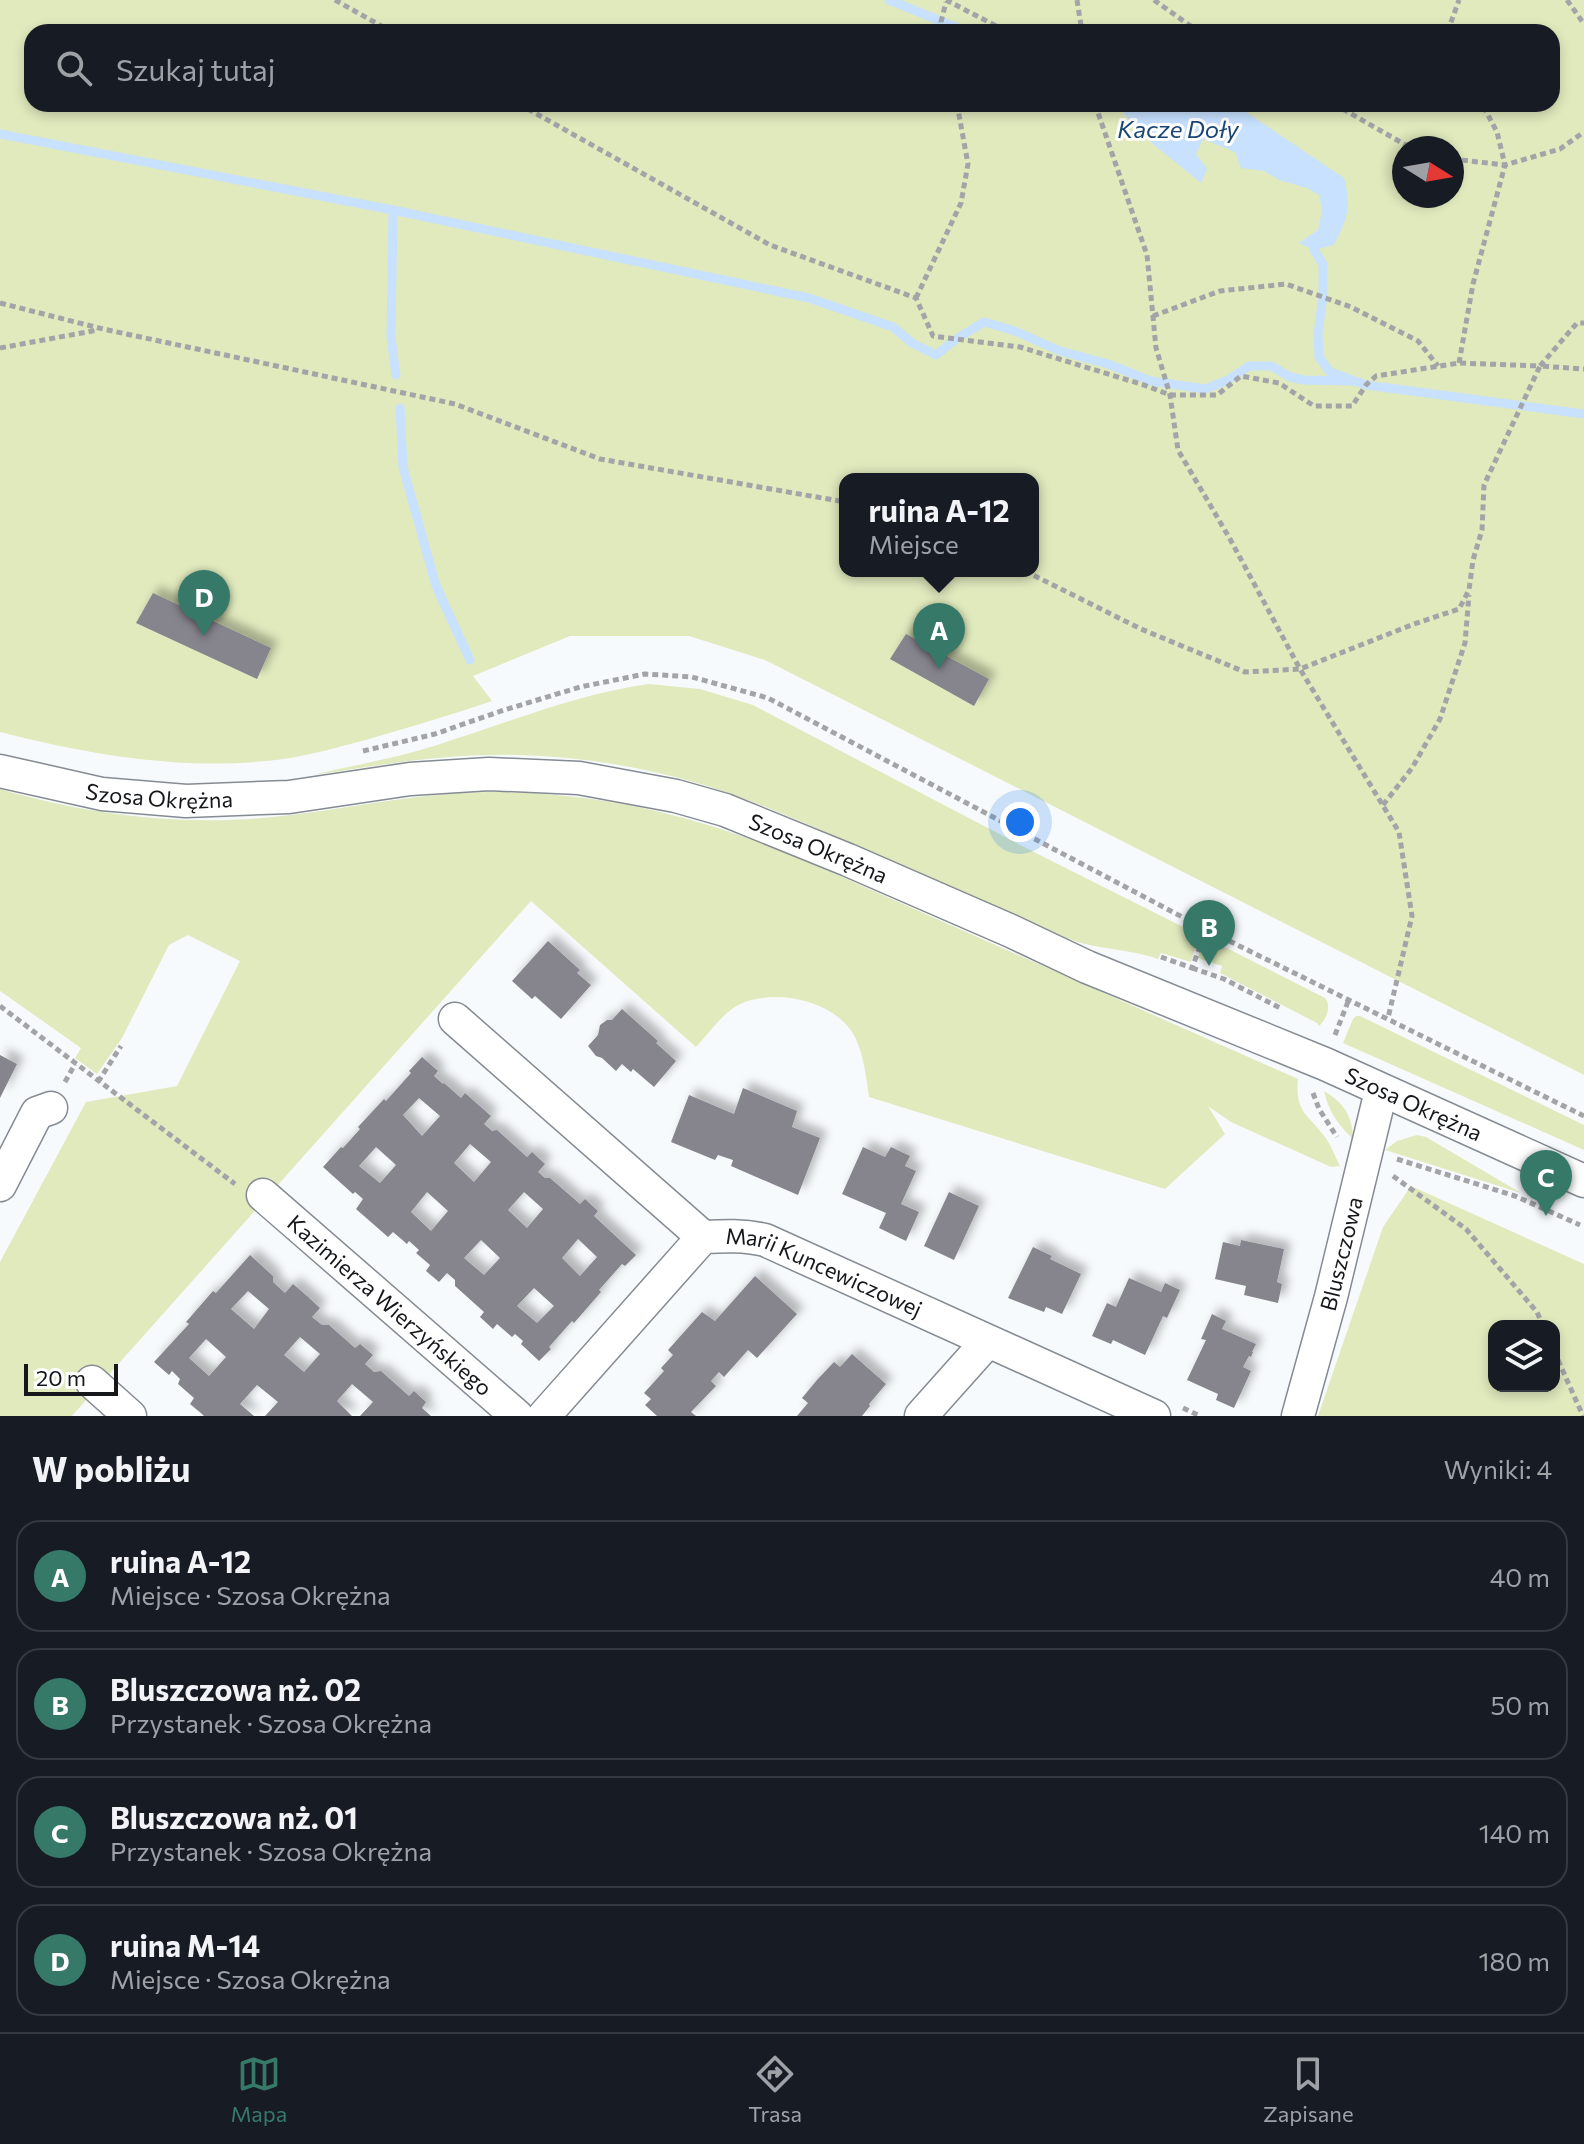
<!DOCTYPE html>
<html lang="pl">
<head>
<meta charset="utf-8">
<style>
	:root { --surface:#171b24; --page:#242831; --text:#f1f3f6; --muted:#9ea1a6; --line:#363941; --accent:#377969 }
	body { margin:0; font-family:Commissioner,sans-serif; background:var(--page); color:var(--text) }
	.controls { position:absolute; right:24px; bottom:24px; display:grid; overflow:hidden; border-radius:16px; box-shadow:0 4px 12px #0003 }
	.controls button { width:72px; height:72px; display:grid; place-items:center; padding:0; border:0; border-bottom:2px solid var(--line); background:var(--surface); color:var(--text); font:40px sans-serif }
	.compass { position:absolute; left:1392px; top:136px; width:72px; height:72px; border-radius:50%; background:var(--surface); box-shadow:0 4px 12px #0003; rotate:101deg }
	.scale { position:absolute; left:24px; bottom:20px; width:94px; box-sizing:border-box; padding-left:8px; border:4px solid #15171a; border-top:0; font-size:22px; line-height:28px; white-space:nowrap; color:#15171a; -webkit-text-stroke:6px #fff; paint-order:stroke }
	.you { position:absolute; left:1020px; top:822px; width:28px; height:28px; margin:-20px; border:6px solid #fff; border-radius:50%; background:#1a73e8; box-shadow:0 0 0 12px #1a73e833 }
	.badge { display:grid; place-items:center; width:52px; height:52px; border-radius:50%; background:var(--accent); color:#fff; font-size:26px; font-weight:700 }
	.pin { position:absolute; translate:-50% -66px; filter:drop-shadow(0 2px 4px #0008) }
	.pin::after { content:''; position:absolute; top:42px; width:28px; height:24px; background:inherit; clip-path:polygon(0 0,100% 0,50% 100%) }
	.popup { position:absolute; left:839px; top:473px; width:200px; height:104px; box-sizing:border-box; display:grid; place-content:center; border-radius:16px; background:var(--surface); filter:drop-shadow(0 2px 6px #0005); font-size:26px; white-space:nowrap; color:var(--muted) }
	.popup b { font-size:30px; color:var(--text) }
	.popup::after { content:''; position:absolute; left:50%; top:100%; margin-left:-16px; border:16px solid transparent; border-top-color:var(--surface) }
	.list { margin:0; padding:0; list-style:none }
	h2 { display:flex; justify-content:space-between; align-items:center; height:104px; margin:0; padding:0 32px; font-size:34px }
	h2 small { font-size:26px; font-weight:400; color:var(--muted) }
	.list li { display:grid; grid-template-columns:52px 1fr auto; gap:24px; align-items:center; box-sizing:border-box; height:112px; margin:0 16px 16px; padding:0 16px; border:2px solid var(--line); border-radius:24px }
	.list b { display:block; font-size:30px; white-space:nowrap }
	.list p { margin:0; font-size:26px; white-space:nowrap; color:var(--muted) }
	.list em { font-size:26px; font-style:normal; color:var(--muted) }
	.icon { flex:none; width:44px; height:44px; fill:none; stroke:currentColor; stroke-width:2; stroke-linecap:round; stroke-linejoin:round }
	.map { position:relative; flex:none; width:1584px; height:1416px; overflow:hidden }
	.search { position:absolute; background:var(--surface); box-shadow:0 4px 12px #0003; left:24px; right:24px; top:24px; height:88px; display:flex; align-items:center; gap:20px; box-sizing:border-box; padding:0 28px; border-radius:24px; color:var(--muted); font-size:30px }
	.sheet { height:616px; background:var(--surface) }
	nav { display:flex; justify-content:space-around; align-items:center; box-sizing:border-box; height:112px; border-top:2px solid var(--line); background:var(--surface); font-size:22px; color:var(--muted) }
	nav a { display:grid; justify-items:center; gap:4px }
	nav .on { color:var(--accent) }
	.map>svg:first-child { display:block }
	.green { fill:#e0eabd; fill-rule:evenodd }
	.water { fill:#c7e1ff }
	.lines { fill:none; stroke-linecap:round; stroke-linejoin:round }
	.stream { stroke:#c7e1ff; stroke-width:9 }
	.building { fill:#86858e; fill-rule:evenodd; filter:url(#shadow) }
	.minor-casing { stroke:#858b93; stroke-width:35 }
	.path { stroke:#a2a4a7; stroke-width:5; stroke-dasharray:6 4; stroke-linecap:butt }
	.minor { stroke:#fff; stroke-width:32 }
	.labels { text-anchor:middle; stroke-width:6; stroke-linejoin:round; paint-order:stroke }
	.street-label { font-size:22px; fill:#15171a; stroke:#fff }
	.water-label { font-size:24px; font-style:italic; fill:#194774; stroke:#fff }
</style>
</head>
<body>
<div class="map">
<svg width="1584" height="1416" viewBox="0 0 1584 1416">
	<defs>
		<filter id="shadow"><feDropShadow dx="7" dy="-7" stdDeviation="4" flood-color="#0004"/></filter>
	</defs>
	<rect width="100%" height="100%" fill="#f7fafd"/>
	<g class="green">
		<path d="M 0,0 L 1584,0 L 1584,1075 L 765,660 L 689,636 L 570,636 L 473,676 L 492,701 C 451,715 410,727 369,739 C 335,748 302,758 267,761 C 176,770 87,754 0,732 ZM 32,32 L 1552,32 L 1552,104 L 32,104 ZM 1404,148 L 1452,148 L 1452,196 L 1404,196 ZM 845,479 L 1033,479 L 1033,571 L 845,571 Z"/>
		<path d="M 649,684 L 700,689 L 753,705 L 1028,849 L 1199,935 L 1191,962 L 1161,953 L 1158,959 C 1128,948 1094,950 1064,937 C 991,907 920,874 848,842 C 789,816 730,790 667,775 C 618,763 567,756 517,755 C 448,753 381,765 313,775 C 354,765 397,758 437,745 C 507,723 576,694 649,684 Z"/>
		<path d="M 0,789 C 91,816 188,827 282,816 C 354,808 426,791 499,792 C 570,793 641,804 708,825 C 751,838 792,856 833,873 L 1298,1079 C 1295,1113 1308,1114 1325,1137 C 1331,1145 1335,1156 1340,1166 L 1331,1167 L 1231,1122 L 1208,1106 L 1225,1134 L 1165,1189 L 869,1097 C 866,1077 864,1056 855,1037 C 837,1002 780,989 745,1002 C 725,1009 710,1032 696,1047 L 531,901 L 72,1416 L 0,1416 L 0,1262 L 86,1102 L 177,1086 L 240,961 L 188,935 L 169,945 L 122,1038 L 97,1074 L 75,1058 L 81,1048 L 0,991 Z"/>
		<path d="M 1205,937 L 1325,998 C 1332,1006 1326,1020 1319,1026 L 1317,1023 L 1220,973 L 1222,966 L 1198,958 Z"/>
		<path d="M 1356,1016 L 1360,1016 L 1584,1125 L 1584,1150 L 1343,1043 L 1353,1019 Z"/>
		<path d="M 1324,1091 C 1344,1103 1352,1115 1353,1139 C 1338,1125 1328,1110 1324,1091 Z"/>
		<path d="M 1417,1135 L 1426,1137 L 1521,1193 L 1385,1150 L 1397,1141 Z"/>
		<path d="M 1411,1186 L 1584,1264 L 1584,1416 L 1318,1416 L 1383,1227 ZM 1494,1326 L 1554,1326 L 1554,1386 L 1494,1386 Z"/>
	</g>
	<path class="water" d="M 1116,104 L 1234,104 L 1344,178 C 1352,207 1347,219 1334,245 L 1314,250 L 1299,243 L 1318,230 L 1322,211 L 1319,195 L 1307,188 L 1279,180 L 1264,171 L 1241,168 L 1235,152 L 1203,139 L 1196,154 L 1207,169 L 1201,183 L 1142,135 Z"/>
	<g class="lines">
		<g class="stream">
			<path d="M 889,0 L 968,32"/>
			<path d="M 0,134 L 393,210 L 809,298 L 893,327 L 912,343 L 936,355 L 956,339 L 984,322 L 1015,331 L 1060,351 L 1108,364 L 1151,381 L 1205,389 L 1228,380 L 1249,366 L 1271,366 L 1290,377 L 1304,380 L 1353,381"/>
			<path d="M 393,210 L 391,338 L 396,375"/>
			<path d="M 1314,250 L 1323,264 L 1323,296 L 1318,333 L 1319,357 L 1330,372 L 1366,385 L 1584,414"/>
			<path d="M 400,408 L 403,467 L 436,586 L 470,660"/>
		</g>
	</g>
	<g class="building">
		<path d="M 153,593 L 271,648 L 257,679 L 136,623 Z"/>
		<path d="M 906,634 L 989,679 L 974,706 L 890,659 Z"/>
		<path d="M 548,941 L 580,970 L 577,973 L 591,985 L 561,1019 L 535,996 L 532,999 L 512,981 Z"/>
		<path d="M 622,1009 L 658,1041 L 656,1043 L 676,1061 L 654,1087 L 633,1069 L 631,1072 L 622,1064 L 616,1071 L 602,1058 L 596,1056 L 588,1046 L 598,1035 L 600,1025 L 607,1020 L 612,1020 Z"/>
		<path d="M 0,1055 L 17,1064 L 0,1098 Z"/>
		<path d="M 422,1057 L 438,1071 L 434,1076 L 443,1084 L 444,1083 L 461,1098 L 465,1093 L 491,1116 L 484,1124 L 492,1131 L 497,1130 L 527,1157 L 532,1152 L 545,1164 L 538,1172 L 545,1178 L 550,1178 L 580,1204 L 585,1199 L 598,1211 L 594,1216 L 636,1255 L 625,1266 L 622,1264 L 599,1290 L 601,1292 L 574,1323 L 572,1321 L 549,1347 L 551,1349 L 539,1361 L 521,1344 L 523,1341 L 515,1334 L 512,1337 L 497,1324 L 493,1329 L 480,1317 L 484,1312 L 455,1286 L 455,1280 L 447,1273 L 439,1282 L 426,1271 L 430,1265 L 416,1253 L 419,1250 L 409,1241 L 407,1244 L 393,1232 L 388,1237 L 356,1209 L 363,1199 L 355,1192 L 353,1194 L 323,1167 L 341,1147 L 343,1148 L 360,1129 L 358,1127 L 384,1099 L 386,1101 L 411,1073 L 409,1071 ZM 419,1098 L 440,1116 L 422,1136 L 403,1115 ZM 470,1144 L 491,1162 L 474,1182 L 454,1163 ZM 376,1147 L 396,1165 L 380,1183 L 359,1166 ZM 427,1192 L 448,1211 L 431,1231 L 411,1212 ZM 524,1192 L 543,1209 L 527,1228 L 508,1210 ZM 578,1239 L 597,1257 L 580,1276 L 562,1258 ZM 481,1240 L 500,1258 L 484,1275 L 464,1258 ZM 534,1288 L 554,1306 L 537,1323 L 517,1306 Z"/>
		<path d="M 743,1088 L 797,1111 L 792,1127 L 820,1138 L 798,1195 L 731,1166 L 733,1160 L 718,1155 L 715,1160 L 671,1142 L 689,1095 L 734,1114 Z"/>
		<path d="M 863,1147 L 885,1157 L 891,1147 L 910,1156 L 905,1166 L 916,1171 L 901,1204 L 919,1212 L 906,1241 L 879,1228 L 886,1213 L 842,1194 Z"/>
		<path d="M 949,1192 L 979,1206 L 954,1260 L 924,1246 Z"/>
		<path d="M 1241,1240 L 1284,1249 L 1277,1282 L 1282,1284 L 1278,1303 L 1244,1295 L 1246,1286 L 1215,1279 L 1223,1242 L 1240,1246 Z"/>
		<path d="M 1033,1247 L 1052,1256 L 1050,1259 L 1081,1274 L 1062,1314 L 1046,1307 L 1044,1312 L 1008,1298 Z"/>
		<path d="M 250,1255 L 273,1276 L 273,1282 L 285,1293 L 293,1284 L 307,1296 L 320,1308 L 312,1317 L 322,1325 L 329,1325 L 355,1348 L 360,1344 L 373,1355 L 365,1364 L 374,1372 L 381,1371 L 409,1396 L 414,1391 L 426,1402 L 422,1408 L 431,1416 L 360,1416 L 373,1402 L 352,1384 L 337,1401 L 352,1416 L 265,1416 L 278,1402 L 257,1385 L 240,1404 L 254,1416 L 204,1416 L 202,1414 L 190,1404 L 194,1398 L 178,1384 L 180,1379 L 172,1371 L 169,1375 L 154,1362 L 189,1324 L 186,1322 L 213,1291 L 216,1293 ZM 248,1291 L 269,1309 L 254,1329 L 231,1309 ZM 300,1337 L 320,1354 L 304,1372 L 284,1355 ZM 206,1339 L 226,1357 L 209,1376 L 189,1358 Z"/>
		<path d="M 755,1276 L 797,1314 L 757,1358 L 748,1350 L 724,1377 L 719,1372 L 711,1381 L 716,1386 L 691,1412 L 696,1416 L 657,1416 L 645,1405 L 651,1399 L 644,1393 L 664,1371 L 661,1368 L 673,1355 L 668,1350 L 702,1312 L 715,1321 Z"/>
		<path d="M 1129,1278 L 1161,1292 L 1165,1283 L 1180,1290 L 1167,1318 L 1163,1316 L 1145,1355 L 1113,1340 L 1111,1344 L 1092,1336 L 1107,1303 L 1116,1307 Z"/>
		<path d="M 1212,1314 L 1226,1321 L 1222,1329 L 1256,1344 L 1252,1352 L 1253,1352 L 1251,1357 L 1249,1356 L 1243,1367 L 1251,1371 L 1234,1408 L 1216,1400 L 1218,1394 L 1187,1380 L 1206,1340 L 1201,1339 Z"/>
		<path d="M 852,1354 L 886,1384 L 869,1404 L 870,1406 L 862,1416 L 797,1416 L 808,1403 L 802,1398 L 817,1380 L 834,1362 L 840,1367 Z"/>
	</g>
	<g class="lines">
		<defs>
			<g id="minor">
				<path id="s1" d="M 0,771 L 102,794 L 186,801 L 289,797 L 410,779 L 489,774 L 579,778 L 676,796 L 725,810 L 848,860 L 1011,931 L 1087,967 L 1325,1064 L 1584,1181"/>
				<path id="s2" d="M 455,1019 L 703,1237 C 724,1236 744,1235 765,1240 L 1154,1416"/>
				<path d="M 0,1185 L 37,1113 L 51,1108"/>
				<path id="s3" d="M 263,1195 L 517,1416"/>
				<path d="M 92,1382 L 130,1416"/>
				<path d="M 544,1416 L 703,1237"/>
				<path d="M 921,1416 L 987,1342"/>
				<path id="s4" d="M 1298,1416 L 1331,1297 L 1381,1091"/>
			</g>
		</defs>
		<use href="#minor" class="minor-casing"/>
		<g class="path">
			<path d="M 335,0 L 392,32"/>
			<path d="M 946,0 L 1008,32"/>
			<path d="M 1077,0 L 1082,32"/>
			<path d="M 1154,0 L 1199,32"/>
			<path d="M 1567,0 L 1584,24"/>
			<path d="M 943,32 L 941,22 L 946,2"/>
			<path d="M 1452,32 L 1450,25 L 1459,0"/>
			<path d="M 519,104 L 770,245 L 916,298 L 933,336 L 1020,347 L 1144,385 L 1170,395 L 1217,395 L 1241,376 L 1279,383 L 1314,406 L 1352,406 L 1366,385 L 1376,376 L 1459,363 L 1540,366 L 1577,323 L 1584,323"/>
			<path d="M 1095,104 L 1147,255 L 1156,348 L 1170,395 L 1178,450 L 1230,539 L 1300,669 L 1399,832 L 1412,916 L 1388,1018"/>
			<path d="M 1334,104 L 1411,148"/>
			<path d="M 1452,159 L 1505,165 L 1560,149 L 1584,132"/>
			<path d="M 916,298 L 961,203 L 968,164 L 957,104"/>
			<path d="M 0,303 L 103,329 L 455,404 L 600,459 L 845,502"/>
			<path d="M 1153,316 L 1220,291 L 1286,284 L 1351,307 L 1418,341 L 1438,366"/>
			<path d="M 0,348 L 98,330"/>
			<path d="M 1459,363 L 1473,284 L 1505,165 L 1497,132 L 1482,104"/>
			<path d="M 1025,571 L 1141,629 L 1245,672 L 1300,669 L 1414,624 L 1459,609 L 1469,590 L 1473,560 L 1482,530 L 1484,485 L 1540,366 L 1584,369"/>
			<path d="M 363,751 L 435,734 L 501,711 L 580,687 L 645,674 L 692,677 L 768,698 L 1205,929 L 1584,1116"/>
			<path d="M 1383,805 L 1412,768 L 1440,719 L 1465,643 L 1469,595"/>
			<path d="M 1161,957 L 1192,968 L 1211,916"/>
			<path d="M 1192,968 L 1224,979 L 1282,1009"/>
			<path d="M 0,1006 L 235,1184"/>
			<path d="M 1335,1035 L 1349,999"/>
			<path d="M 65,1082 L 75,1064"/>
			<path d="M 98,1082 L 121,1046"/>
			<path d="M 1313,1093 L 1319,1109 L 1337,1137"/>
			<path d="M 1397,1159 L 1515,1196 L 1580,1225"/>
			<path d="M 1393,1176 L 1466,1229 L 1537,1312 L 1543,1326"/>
			<path d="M 1554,1351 L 1583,1416"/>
			<path d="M 1183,1408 L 1200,1416"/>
		</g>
		<use href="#minor" class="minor"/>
	</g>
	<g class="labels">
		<g class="street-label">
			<text dy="8" stroke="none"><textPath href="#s1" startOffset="162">Szosa Okrężna</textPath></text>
			<text dy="8" stroke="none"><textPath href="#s1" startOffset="834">Szosa Okrężna</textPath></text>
			<text dy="8" stroke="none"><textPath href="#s1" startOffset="1482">Szosa Okrężna</textPath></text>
			<text dy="8" stroke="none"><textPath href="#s4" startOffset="168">Bluszczowa</textPath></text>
			<text dy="8" stroke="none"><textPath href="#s2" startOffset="458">Marii Kuncewiczowej</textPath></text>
			<text dy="8" stroke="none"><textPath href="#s3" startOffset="168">Kazimierza Wierzyńskiego</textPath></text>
		</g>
		<g class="water-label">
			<text x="1178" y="138">Kacze Doły</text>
		</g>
	</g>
</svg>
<div class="controls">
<button><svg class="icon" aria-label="layers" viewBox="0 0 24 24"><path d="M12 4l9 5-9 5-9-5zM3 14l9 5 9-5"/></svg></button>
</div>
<svg class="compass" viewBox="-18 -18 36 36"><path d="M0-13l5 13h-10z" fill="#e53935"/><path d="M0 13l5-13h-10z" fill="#9ea1a6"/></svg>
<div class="scale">20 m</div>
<div class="you"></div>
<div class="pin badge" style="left:939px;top:669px">A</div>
<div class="popup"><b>ruina A-12</b>Miejsce</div>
<div class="pin badge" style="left:1209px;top:966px">B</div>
<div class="pin badge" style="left:1546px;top:1216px">C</div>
<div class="pin badge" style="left:204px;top:636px">D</div>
<div class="search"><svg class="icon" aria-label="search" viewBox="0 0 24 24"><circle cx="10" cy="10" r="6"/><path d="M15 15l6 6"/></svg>Szukaj tutaj</div>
</div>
<section class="sheet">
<h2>W pobliżu<small>Wyniki: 4</small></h2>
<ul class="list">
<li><span class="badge">A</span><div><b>ruina A-12</b><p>Miejsce · Szosa Okrężna</p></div><em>40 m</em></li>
<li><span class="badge">B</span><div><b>Bluszczowa nż. 02</b><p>Przystanek · Szosa Okrężna</p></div><em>50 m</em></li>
<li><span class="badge">C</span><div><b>Bluszczowa nż. 01</b><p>Przystanek · Szosa Okrężna</p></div><em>140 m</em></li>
<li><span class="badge">D</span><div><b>ruina M-14</b><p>Miejsce · Szosa Okrężna</p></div><em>180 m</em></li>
</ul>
</section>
<nav>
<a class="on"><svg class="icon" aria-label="map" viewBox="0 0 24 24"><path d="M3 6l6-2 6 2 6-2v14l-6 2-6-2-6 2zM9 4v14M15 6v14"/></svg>Mapa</a>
<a><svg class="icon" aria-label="directions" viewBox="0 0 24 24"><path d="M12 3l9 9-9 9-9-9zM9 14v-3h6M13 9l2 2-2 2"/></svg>Trasa</a>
<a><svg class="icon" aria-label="saved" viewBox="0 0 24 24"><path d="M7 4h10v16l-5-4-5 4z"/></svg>Zapisane</a>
</nav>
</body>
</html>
